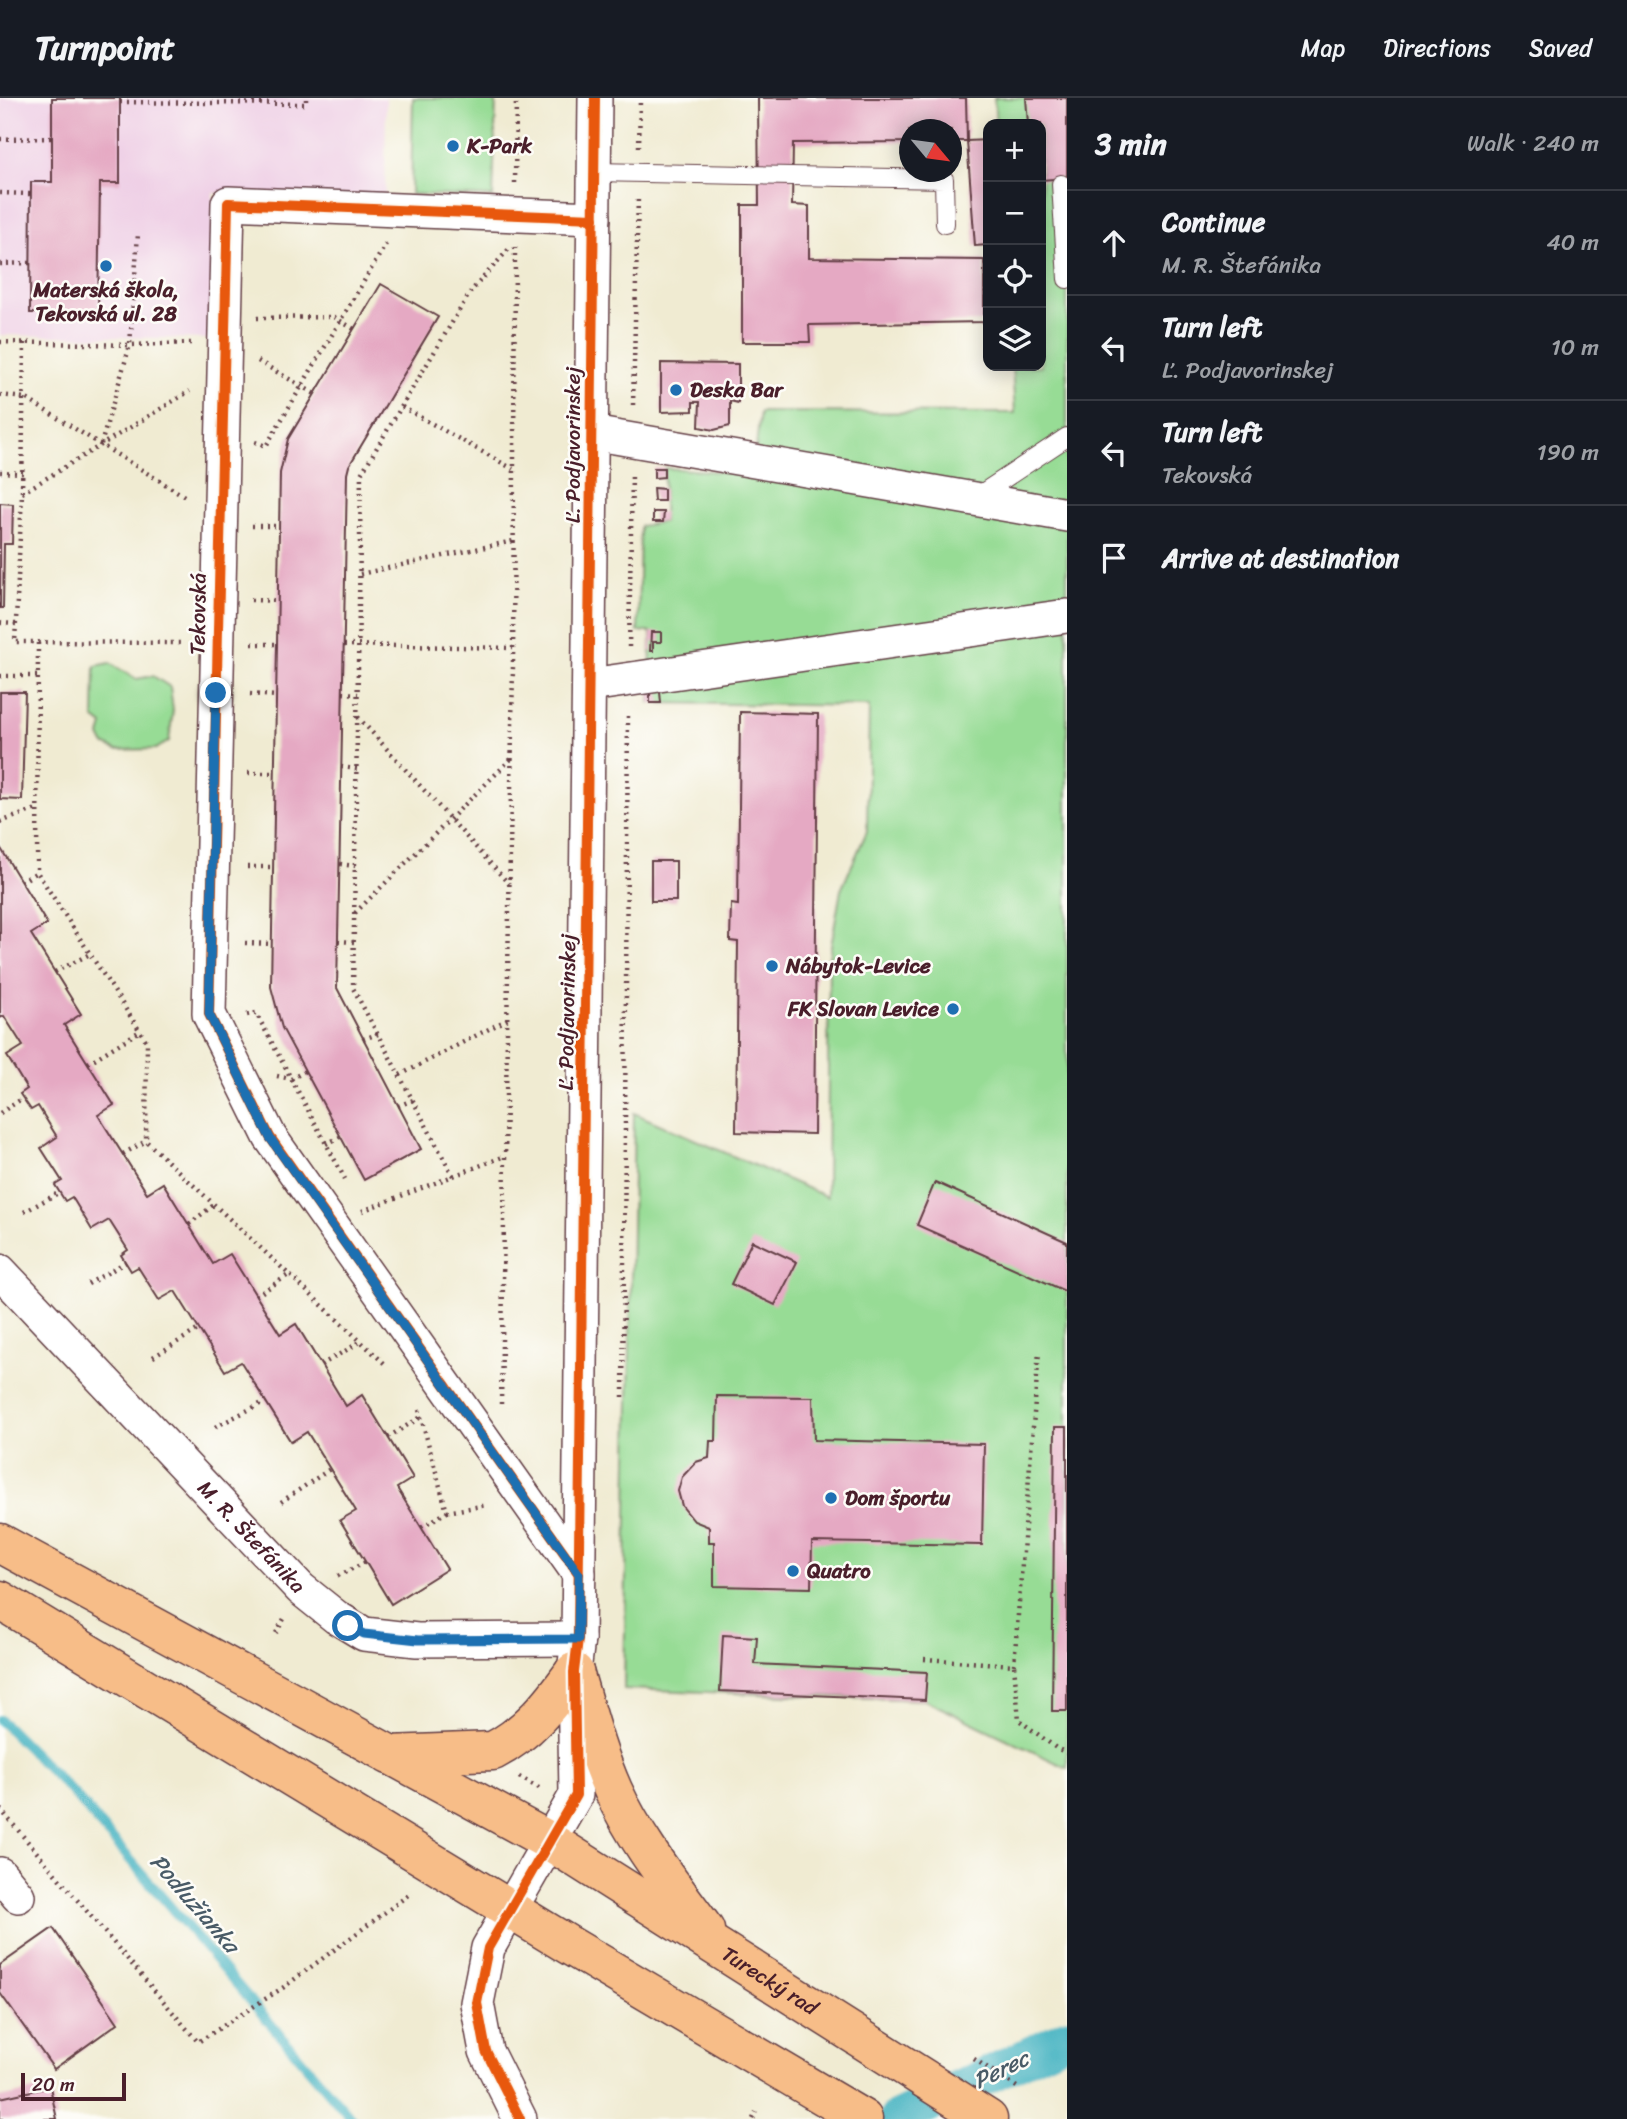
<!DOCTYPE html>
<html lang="en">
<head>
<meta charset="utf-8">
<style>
	:root { --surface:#171b24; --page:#242831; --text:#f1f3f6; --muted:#9ea1a6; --line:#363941 }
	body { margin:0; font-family:Sriracha,sans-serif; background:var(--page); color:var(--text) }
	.controls { position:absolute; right:21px; top:21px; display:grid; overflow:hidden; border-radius:14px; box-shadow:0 4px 18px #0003 }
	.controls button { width:63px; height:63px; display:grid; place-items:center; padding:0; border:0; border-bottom:2px solid var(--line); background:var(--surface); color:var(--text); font:35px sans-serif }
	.compass { position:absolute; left:899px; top:21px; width:63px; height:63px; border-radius:50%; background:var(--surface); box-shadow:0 4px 18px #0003; rotate:119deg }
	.scale { position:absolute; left:21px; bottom:18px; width:105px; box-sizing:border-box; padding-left:7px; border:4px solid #4a1f2b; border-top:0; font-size:19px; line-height:24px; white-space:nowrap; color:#4a1f2b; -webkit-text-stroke:5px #fdfcf7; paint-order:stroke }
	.stop { position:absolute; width:21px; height:21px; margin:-16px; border:5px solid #1f6fb2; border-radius:50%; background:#fff }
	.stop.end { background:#1f6fb2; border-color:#fff; box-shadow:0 2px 7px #0008 }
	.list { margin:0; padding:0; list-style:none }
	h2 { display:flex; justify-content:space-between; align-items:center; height:91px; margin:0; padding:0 28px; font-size:30px }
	h2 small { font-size:23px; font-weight:400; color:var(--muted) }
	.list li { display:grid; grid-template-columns:46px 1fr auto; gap:21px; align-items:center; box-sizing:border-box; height:105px; padding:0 28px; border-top:2px solid var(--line) }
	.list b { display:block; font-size:26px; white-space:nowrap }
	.list p { margin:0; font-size:23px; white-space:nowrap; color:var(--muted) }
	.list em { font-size:23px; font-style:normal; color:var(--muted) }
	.icon { flex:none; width:38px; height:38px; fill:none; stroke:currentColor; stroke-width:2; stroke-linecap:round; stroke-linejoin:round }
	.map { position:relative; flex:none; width:1067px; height:2021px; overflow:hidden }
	header { display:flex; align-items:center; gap:42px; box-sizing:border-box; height:98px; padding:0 35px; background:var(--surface); border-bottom:2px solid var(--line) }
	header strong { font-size:33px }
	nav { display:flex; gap:38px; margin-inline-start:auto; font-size:24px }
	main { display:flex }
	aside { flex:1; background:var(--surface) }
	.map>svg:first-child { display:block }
	.built { fill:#efd0e6 }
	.green { fill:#97dc95; stroke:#707e60; stroke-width:2 }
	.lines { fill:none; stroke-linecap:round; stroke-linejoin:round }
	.stream { stroke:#47b4c2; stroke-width:10 }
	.canal { stroke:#47b4c2; stroke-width:37 }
	.building { fill:#e5a9c3 }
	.service-casing { stroke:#633e44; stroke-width:20 }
	.minor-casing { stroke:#633e44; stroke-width:36 }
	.primary-casing { stroke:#633e44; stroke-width:41 }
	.path { stroke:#633e44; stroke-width:4.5; stroke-dasharray:2 5; stroke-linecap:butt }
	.service { stroke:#fff; stroke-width:18 }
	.minor { stroke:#fff; stroke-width:33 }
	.primary { stroke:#f7bd88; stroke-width:38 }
	.cycleway-casing { stroke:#fdfcf7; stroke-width:15 }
	.cycleway { stroke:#e8590c; stroke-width:10 }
	.route { stroke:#1f6fb2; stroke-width:9 }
	.poi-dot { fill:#1f6fb2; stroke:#fdfcf7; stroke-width:2.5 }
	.labels { text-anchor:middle; stroke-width:5; stroke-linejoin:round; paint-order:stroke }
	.poi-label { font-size:21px; font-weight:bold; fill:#4a1f2b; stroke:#fdfcf7; text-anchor:start }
	.street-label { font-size:21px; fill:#4a1f2b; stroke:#fdfcf7 }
	.water-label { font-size:23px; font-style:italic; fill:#495b67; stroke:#fdfcf7 }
</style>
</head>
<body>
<header>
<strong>Turnpoint</strong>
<nav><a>Map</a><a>Directions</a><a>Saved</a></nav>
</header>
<main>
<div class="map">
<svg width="1067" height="2021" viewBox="0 0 1067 2021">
	<rect width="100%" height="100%" fill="#fdfcf7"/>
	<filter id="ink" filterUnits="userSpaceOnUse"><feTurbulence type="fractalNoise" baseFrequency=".0143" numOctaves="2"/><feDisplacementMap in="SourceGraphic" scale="14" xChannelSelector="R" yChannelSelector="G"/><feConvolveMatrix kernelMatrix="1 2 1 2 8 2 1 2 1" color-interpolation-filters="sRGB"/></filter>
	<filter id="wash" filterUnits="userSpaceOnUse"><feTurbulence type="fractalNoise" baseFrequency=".00686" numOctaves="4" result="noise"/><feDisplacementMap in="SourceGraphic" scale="28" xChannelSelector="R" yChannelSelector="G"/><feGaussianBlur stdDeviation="1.57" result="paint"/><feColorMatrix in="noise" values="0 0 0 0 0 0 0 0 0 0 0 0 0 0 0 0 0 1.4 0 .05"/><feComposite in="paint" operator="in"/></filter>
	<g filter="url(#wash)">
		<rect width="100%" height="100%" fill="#f0ebd2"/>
		<path class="built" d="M 0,0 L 386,0 L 385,99 L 213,95 L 211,241 L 0,237 Z"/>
		<g class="green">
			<path d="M 413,0 L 496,0 L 493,99 L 411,96 Z"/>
			<path d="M 994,0 L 1067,0 L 1067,1670 L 925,1602 L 624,1591 L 634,1015 L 827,1099 L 829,859 L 841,792 L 867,733 L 869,608 L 650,605 L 651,534 L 638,534 L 640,428 L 663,424 L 664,370 L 753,376 L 760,314 L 1015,315 L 1012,268 L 1041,268 L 1041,26 L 996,26 Z"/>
			<path d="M 110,565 L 136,581 L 153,578 L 170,589 L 173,612 L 169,643 L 156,651 L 116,652 L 104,646 L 100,638 L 103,627 L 94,620 L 95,568 Z"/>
		</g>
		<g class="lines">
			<path class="stream" d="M 0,1622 L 73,1695 L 352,2021"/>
			<path class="canal" d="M 897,2021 L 1067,1939"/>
		</g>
		<g id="blocks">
			<g class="building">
				<path d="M 52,0 L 120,0 L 120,85 L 100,85 L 98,215 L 30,215 L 31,84 L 52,84 Z"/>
				<path d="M 758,0 L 966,0 L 967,43 L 951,43 L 951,32 L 909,32 L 909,44 L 793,45 L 792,107 L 809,108 L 809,160 L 984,162 L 984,224 L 809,227 L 810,244 L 742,244 L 742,107 L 759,107 Z"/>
				<path d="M 1026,0 L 1067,0 L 1067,80 L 1041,82 L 1041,26 L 1028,26 Z"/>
				<path d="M 988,42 L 988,147 L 975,148 L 967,43 Z"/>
				<path d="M 381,186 L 438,219 L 349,368 L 347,376 L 337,890 L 421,1051 L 364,1082 L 282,930 L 271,889 L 280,375 L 288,341 Z"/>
				<path d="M 661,265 L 738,266 L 738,305 L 730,303 L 730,328 L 714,332 L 699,329 L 700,304 L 693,304 L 693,313 L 661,314 Z"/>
				<path d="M 654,370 L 664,370 L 664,379 L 654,380 Z"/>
				<path d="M 653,390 L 664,391 L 664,403 L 654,403 Z"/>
				<path d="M 0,405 L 13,406 L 12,446 L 4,446 L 3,510 L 0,510 Z"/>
				<path d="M 653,414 L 664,414 L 663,424 L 653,424 Z"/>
				<path d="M 651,534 L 661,534 L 661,544 L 653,544 L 653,553 L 650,553 Z"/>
				<path d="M 650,585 L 653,593 L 660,594 L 661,605 L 650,605 Z"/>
				<path d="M 0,594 L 25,594 L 22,702 L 0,701 Z"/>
				<path d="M 740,614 L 818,616 L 814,1036 L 736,1034 L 738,844 L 730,843 L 731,806 L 738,807 Z"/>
				<path d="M 0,749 L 47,826 L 31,836 L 81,916 L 64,927 L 114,1007 L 98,1017 L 147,1095 L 163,1085 L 213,1166 L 230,1156 L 280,1236 L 296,1226 L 346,1308 L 362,1297 L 413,1380 L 397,1390 L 447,1471 L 391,1506 L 340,1422 L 356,1413 L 307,1334 L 291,1344 L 241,1264 L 225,1273 L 175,1193 L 159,1202 L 138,1169 L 131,1173 L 121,1157 L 128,1152 L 109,1122 L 92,1132 L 72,1099 L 65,1103 L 55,1087 L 62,1083 L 41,1050 L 57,1039 L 38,1008 L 31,1012 L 20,996 L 27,991 L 7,958 L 23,948 L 4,918 L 0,920 Z"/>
				<rect x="651" y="763" width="25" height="40"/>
				<path d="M 935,1084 L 1067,1144 L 1067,1194 L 917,1127 Z"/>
				<path d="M 752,1143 L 797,1164 L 775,1207 L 731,1186 Z"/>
				<path d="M 717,1298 L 813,1299 L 814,1342 L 984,1346 L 982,1447 L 812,1444 L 811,1490 L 714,1488 L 714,1444 L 709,1444 L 709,1429 L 694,1423 L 682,1408 L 678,1393 L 682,1379 L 696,1364 L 709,1360 L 710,1343 L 716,1343 Z"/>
				<path d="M 1055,1329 L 1067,1329 L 1067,1613 L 1052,1613 Z"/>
				<path d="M 723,1537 L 757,1539 L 755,1566 L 927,1574 L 925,1602 L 720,1593 Z"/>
				<path d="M 53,1830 L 118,1925 L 54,1971 L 0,1895 L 0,1867 Z"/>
				<path d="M 50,1989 L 57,2021 L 0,2021 L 0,2000 Z"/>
			</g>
		</g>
	</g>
	<g filter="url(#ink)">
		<use href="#blocks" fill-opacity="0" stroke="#633e44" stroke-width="2"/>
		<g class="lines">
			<defs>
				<g id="service">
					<path d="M 594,74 L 944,81 L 945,126"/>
					<path d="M 1061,86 L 1067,181"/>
					<path d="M 975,400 L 1067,339"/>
				</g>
				<g id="minor">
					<path d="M 592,335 L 1067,417"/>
					<path d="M 590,587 L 1067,518"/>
					<path id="s1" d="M 0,1173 L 301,1491 L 336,1519 L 364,1536 L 417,1542 L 578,1541"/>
					<path d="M 579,1476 L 270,1039 L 209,916 L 228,105 L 594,120"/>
					<path d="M 0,1776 L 18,1798"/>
					<path d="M 520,2021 L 486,1953 L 477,1905 L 488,1850 L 576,1697 L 574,1574 L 578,1541 L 595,0"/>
				</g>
				<g id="primary">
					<path id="s2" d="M 0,1445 L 551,1744 L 988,2021"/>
					<path d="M 0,1502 L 567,1846 L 863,2021"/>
					<path d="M 574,1574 C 586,1614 596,1654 613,1692 C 636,1743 672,1787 705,1832"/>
					<path d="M 389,1657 L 493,1653 C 528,1635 551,1606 574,1574"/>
				</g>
			</defs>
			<use href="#service" class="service-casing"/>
			<use href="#minor" class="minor-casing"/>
			<use href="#primary" class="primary-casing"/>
			<g class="path">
				<path d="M 120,4 L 306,6 L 306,0"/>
				<path d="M 0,41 L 52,40"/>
				<path d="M 639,49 L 640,2"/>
				<path d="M 515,85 L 516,0"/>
				<path d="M 0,95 L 31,96"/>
				<path d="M 0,166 L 30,165"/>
				<path d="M 257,220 L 334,219 L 354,231"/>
				<path d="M 0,244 L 130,247 L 192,245"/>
				<path d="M 24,245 L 22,395 L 15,544 L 184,545"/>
				<path d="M 258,263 L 315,296"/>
				<path d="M 0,297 L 25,300 L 186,399"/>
				<path d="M 633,307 L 638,99"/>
				<path d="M 402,309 L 513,371"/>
				<path d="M 255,344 L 266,348 L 386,146"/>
				<path d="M 101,346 L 130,247 L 138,136"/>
				<path d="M 0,374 L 23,375"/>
				<path d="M 22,395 L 190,293"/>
				<path d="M 252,428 L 279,428"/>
				<path d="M 360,476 L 513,443"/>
				<path d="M 251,502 L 278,503"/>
				<path d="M 0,525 L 16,526"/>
				<path d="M 38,545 L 37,774 L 147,944 L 146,1043 L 385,1266"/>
				<path d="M 252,546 L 277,546"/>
				<path d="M 344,547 L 513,550"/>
				<path d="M 629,549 L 632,376"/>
				<path d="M 0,578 L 38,578"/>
				<path d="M 343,595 L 358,596"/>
				<path d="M 250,596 L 277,598"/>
				<path d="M 358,619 L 509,786"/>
				<path d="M 341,669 L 357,671"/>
				<path d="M 248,675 L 275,675"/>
				<path d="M 0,724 L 37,711"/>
				<path d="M 340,766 L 355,768"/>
				<path d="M 247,769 L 274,769"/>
				<path d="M 21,784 L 37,774"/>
				<path d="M 355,815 L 511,661"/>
				<path d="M 338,843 L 354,844"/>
				<path d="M 245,845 L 272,846"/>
				<path d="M 55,874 L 90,856"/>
				<path d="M 247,917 L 256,915 L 345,1081"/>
				<path d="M 363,941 L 378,936"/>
				<path d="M 88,965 L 140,933"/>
				<path d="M 400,977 L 508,921"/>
				<path d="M 277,978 L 291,981 L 305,973"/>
				<path d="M 398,1008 L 413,1002"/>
				<path d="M 0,1015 L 23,1000"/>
				<path d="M 326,1046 L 340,1039"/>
				<path d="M 123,1056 L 146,1043"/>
				<path d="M 453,1078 L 353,890 L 361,376 L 471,193 L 509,151"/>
				<path d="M 362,1113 L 505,1058"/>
				<path d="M 24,1114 L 60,1094"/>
				<path d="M 189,1126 L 215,1106"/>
				<path d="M 88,1186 L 126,1164"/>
				<path d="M 256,1198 L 290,1176"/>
				<path d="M 153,1259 L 199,1231"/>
				<path d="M 321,1267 L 362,1243"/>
				<path d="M 623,1299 L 628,614"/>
				<path d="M 501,1306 L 513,567 L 515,149"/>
				<path d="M 419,1312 L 447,1414 L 421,1429"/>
				<path d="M 215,1329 L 266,1303"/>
				<path d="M 388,1339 L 421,1319"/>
				<path d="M 281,1404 L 330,1371"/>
				<path d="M 447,1414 L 487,1407"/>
				<path d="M 338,1478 L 366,1464"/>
				<path d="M 276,1535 L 285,1519"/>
				<path d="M 924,1561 L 1014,1567 L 1019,1622 L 1056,1650 L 1067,1655"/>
				<path d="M 1014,1567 L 1039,1253"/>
				<path d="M 519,1679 L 539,1690"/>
				<path d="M 0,1711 L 198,1944 L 284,1889 L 411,1795"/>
				<path d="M 974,1961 L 1020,1991"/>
				<path d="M 753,2021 L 756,2014"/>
			</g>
			<use href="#service" class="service"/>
			<use href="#minor" class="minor"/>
			<use href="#primary" class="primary"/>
			<defs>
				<g id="cycleway">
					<path d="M 579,1476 L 270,1039 L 209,916 L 228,105 L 594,120"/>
					<path d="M 520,2021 L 486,1953 L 477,1905 L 488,1850 L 576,1697 L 574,1574 L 578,1541 L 595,0"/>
				</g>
			</defs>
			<use href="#cycleway" class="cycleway-casing"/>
			<use href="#cycleway" class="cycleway"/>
		</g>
	</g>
	<g class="lines" filter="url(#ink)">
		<path class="route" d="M 216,595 L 209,916 L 270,1040 L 579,1476 L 578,1541 L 418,1542 L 364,1536 L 348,1528"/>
	</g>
	<g class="poi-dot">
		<circle cx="453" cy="48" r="7"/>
		<circle cx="106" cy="168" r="7"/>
		<circle cx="676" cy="292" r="7"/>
		<circle cx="772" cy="868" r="7"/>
		<circle cx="953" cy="911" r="7"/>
		<circle cx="831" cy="1400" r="7"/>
		<circle cx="793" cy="1473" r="7"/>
	</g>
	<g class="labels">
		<g class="poi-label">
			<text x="467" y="55">K-Park</text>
			<text x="106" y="199" text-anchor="middle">Materská škola,<tspan x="106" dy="24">Tekovská ul. 28</tspan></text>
			<text x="690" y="299">Deska Bar</text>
			<text x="786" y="875">Nábytok-Levice</text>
			<text x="939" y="918" text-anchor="end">FK Slovan Levice</text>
			<text x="845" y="1407">Dom športu</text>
			<text x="807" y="1480">Quatro</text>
		</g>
		<g class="street-label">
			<text transform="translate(573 347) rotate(-90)" y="7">Ľ. Podjavorinskej</text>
			<text transform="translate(198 516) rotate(-89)" y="7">Tekovská</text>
			<text transform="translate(567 914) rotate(-89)" y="7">Ľ. Podjavorinskej</text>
			<text dy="7" stroke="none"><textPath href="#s1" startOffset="366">M. R. Štefánika</textPath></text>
			<text dy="7" stroke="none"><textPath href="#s2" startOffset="886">Turecký rad</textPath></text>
		</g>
		<g class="water-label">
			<text transform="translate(195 1805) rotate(49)" y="8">Podlužianka</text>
			<text transform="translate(1001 1971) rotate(-26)" y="8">Perec</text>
		</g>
	</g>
</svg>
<div class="controls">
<button>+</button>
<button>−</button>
<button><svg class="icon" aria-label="locate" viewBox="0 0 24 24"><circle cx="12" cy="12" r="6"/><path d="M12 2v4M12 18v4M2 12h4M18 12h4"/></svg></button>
<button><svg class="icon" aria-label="layers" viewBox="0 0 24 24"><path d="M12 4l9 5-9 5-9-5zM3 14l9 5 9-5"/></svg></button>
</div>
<svg class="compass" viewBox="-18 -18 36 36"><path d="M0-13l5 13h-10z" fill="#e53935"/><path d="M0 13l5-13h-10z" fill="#9ea1a6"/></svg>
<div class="scale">20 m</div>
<div class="stop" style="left:348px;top:1528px"></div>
<div class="stop end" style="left:216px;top:595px"></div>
</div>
<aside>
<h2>3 min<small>Walk · 240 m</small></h2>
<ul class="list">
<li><svg class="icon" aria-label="ahead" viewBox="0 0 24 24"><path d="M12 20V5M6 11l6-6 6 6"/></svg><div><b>Continue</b><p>M. R. Štefánika</p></div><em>40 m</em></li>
<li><svg class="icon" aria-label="left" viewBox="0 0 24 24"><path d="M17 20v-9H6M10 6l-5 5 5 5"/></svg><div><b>Turn left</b><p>Ľ. Podjavorinskej</p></div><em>10 m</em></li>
<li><svg class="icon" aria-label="left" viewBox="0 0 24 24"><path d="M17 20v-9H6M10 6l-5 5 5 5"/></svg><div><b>Turn left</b><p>Tekovská</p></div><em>190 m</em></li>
<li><svg class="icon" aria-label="arrive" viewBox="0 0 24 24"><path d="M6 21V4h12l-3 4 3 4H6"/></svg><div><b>Arrive at destination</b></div></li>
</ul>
</aside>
</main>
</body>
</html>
